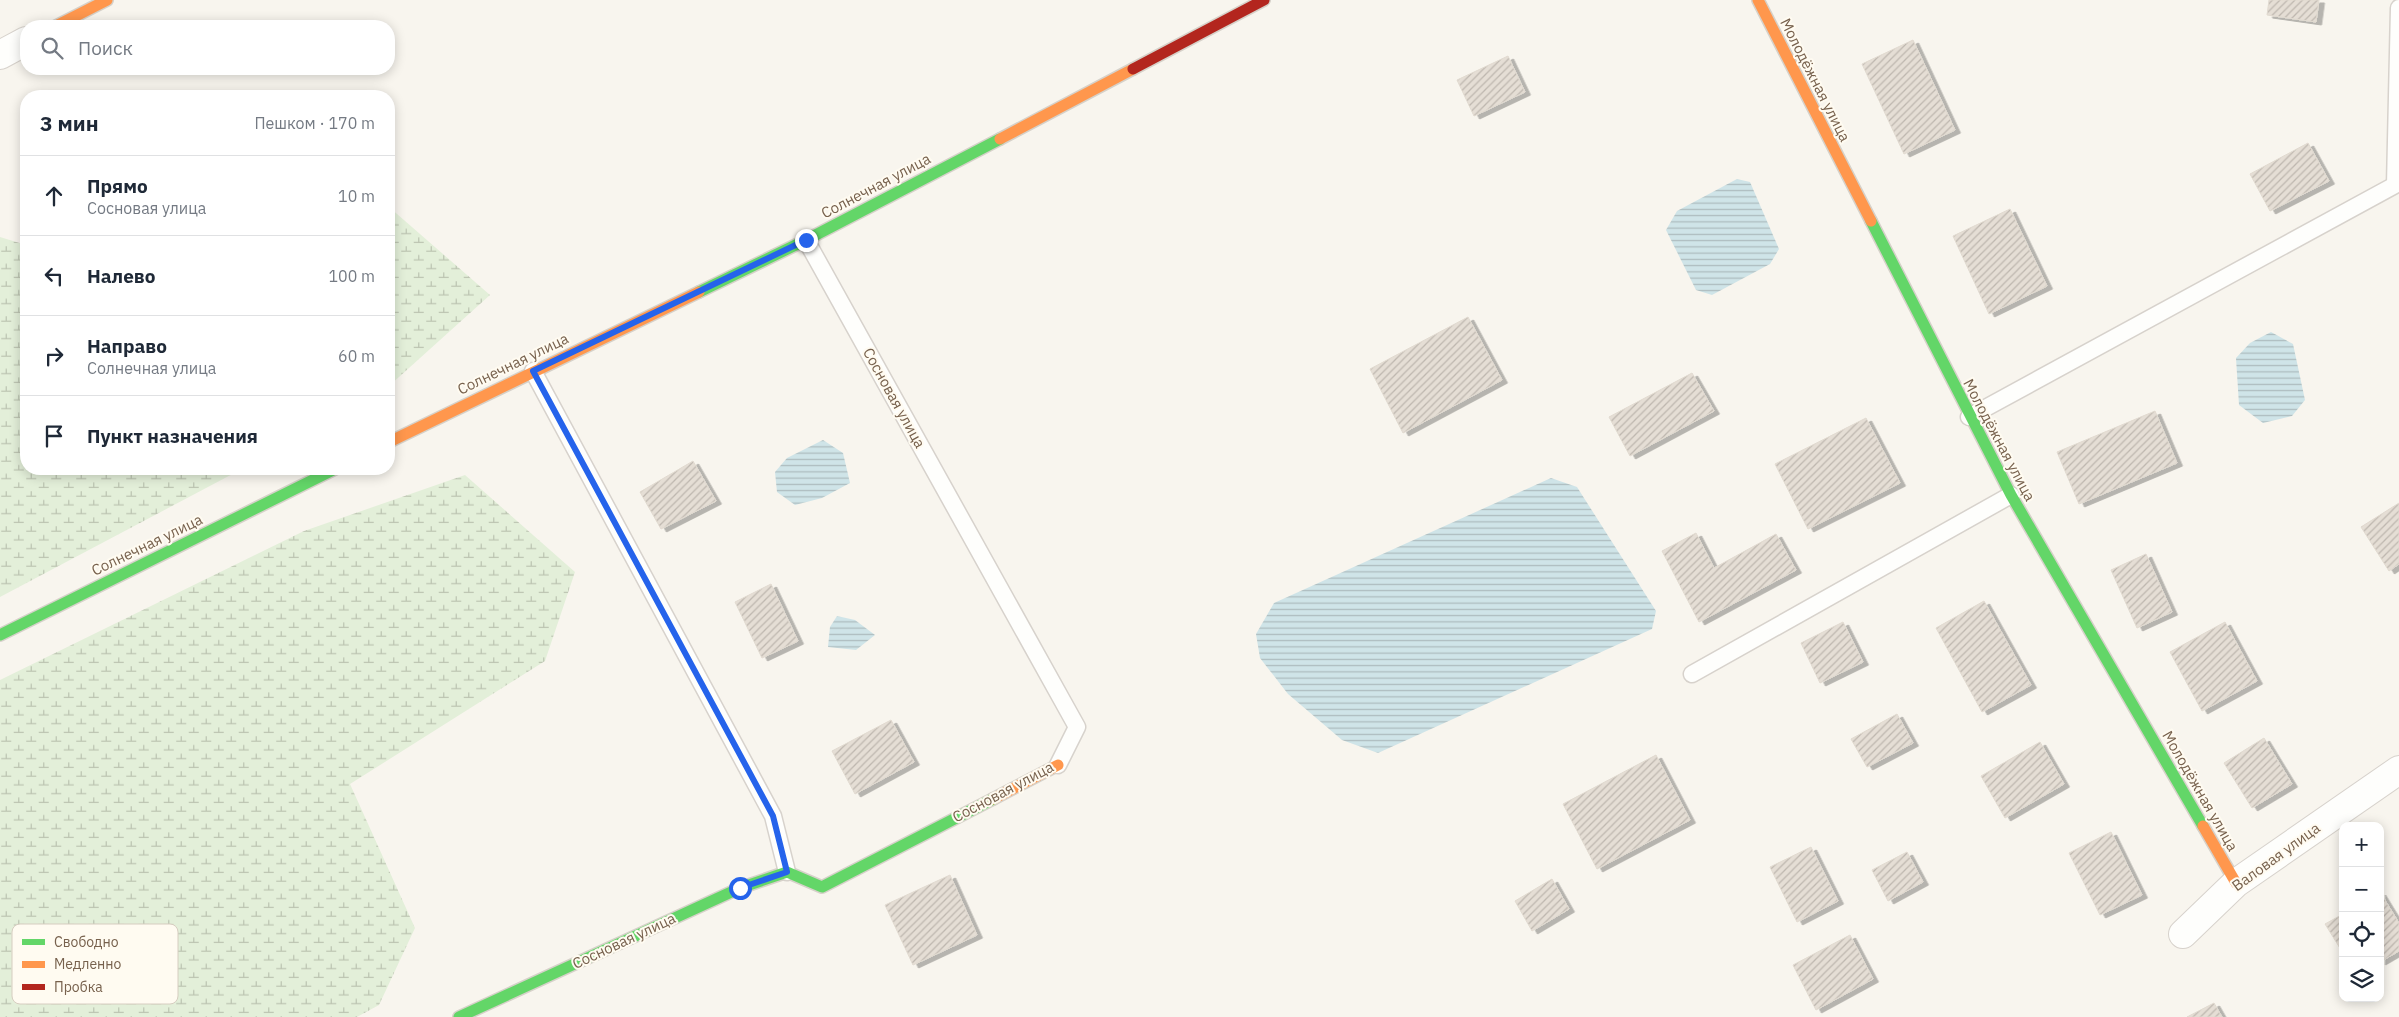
<!DOCTYPE html>
<html lang="ru">
<head>
<meta charset="utf-8">
<style>
	:root { --surface:#fff; --page:#f6f6f7; --text:#1f2937; --muted:#747a83; --line:#e0e1e3 }
	body { margin:0; font-family:"IBM Plex Sans",sans-serif; background:var(--page); color:var(--text) }
	.controls { position:absolute; right:15px; bottom:15px; display:grid; overflow:hidden; border-radius:10px; box-shadow:0 2px 12px #0003 }
	.controls button { width:45px; height:45px; display:grid; place-items:center; padding:0; border:0; border-bottom:1px solid var(--line); background:var(--surface); color:var(--text); font:25px sans-serif }
	.stop { position:absolute; width:15px; height:15px; margin:-11px; border:4px solid #2563eb; border-radius:50%; background:#fff }
	.stop.end { background:#2563eb; border-color:#fff; box-shadow:0 1px 5px #0008 }
	.list { margin:0; padding:0; list-style:none }
	h2 { display:flex; justify-content:space-between; align-items:center; height:65px; margin:0; padding:0 20px; font-size:21px }
	h2 small { font-size:16px; font-weight:400; color:var(--muted) }
	.list li { display:grid; grid-template-columns:32px 1fr auto; gap:15px; align-items:center; box-sizing:border-box; height:80px; padding:0 20px; border-top:1px solid var(--line) }
	.list b { display:block; font-size:19px; white-space:nowrap }
	.list p { margin:0; font-size:16px; white-space:nowrap; color:var(--muted) }
	.list em { font-size:16px; font-style:normal; color:var(--muted) }
	.icon { flex:none; width:28px; height:28px; fill:none; stroke:currentColor; stroke-width:2; stroke-linecap:round; stroke-linejoin:round }
	.map { position:relative; flex:none; width:2399px; height:1017px; overflow:hidden }
	.search { position:absolute; background:var(--surface); box-shadow:0 2px 12px #0003; left:20px; top:20px; width:375px; height:55px; display:flex; align-items:center; gap:12px; box-sizing:border-box; padding:0 18px; border-radius:20px; color:var(--muted); font-size:19px }
	.panel { position:absolute; background:var(--surface); box-shadow:0 2px 12px #0003; left:20px; top:90px; width:375px; height:385px; border-radius:20px }
	.map>svg:first-child { display:block }
	.wetland { fill:url(#wetland-marsh) }
	.water { fill:url(#water-rules) }
	.building { fill:url(#building-hatch); stroke:#e1dad0; filter:url(#shadow) }
	.lines { fill:none; stroke-linecap:round; stroke-linejoin:round }
	.lane-casing { stroke:#d7d2cc; stroke-width:19 }
	.street-casing { stroke:#d7d2cc; stroke-width:30 }
	.fast-casing { stroke:#d6d1c9; stroke-width:14 }
	.slow-casing { stroke:#d6d1c9; stroke-width:14 }
	.jam-casing { stroke:#d6d1c9; stroke-width:14 }
	.lane { stroke:#fefefc; stroke-width:16 }
	.street { stroke:#fefefc; stroke-width:28 }
	.fast { stroke:#63d668; stroke-width:11 }
	.slow { stroke:#ff974d; stroke-width:11 }
	.jam { stroke:#b3261e; stroke-width:11 }
	.route { stroke:#2563eb; stroke-width:6 }
	.labels { text-anchor:middle; stroke-width:4; stroke-linejoin:round; paint-order:stroke }
	.street-label { font-size:15px; fill:#77614d; stroke:#fffbf1 }
	.key { fill:#fffbf1; stroke:#d6cdc0; stroke-width:1 }
	.key-label { font-size:14px; fill:#77614d }
</style>
</head>
<body>
<div class="map">
<svg width="2399" height="1017" viewBox="0 0 2399 1017">
	<defs>
		<pattern id="wetland-marsh" width="20" height="14" patternUnits="userSpaceOnUse" patternTransform="scale(1.25)"><rect width="20" height="14" fill="#e3efd9"/><path d="M1 5h8M5 5V1M11 12h8M15 12V8" fill="none" stroke="#bdc5b2"/></pattern>
		<pattern id="water-rules" width="6" height="5" patternUnits="userSpaceOnUse" patternTransform="scale(1.25)"><rect width="6" height="5" fill="#cfe4e8"/><path d="M0 2.5h6" fill="none" stroke="#adbcbe"/></pattern>
		<pattern id="building-hatch" width="6" height="6" patternUnits="userSpaceOnUse" patternTransform="scale(1.25)"><rect width="6" height="6" fill="#e5ded5"/><path d="M-1 1l2-2M0 6l6-6M5 7l2-2" fill="none" stroke="#beb7af"/></pattern>
		<filter id="shadow"><feDropShadow dx="5.5" dy="3" stdDeviation="0" flood-color="#0004"/></filter>
	</defs>
	<rect width="100%" height="100%" fill="#f8f5ee"/>
	<g class="wetland">
		<path d="M 389,207 L 490,295 L 389,386 Z"/>
		<path d="M 0,237 L 26,245 L 26,469 L 242,469 L 0,597 Z"/>
		<path d="M 465,475 L 575,572 L 545,661 L 350,784 L 415,928 L 379,1005 L 357,1017 L 0,1017 L 0,680 L 304,531 Z"/>
	</g>
	<g class="water">
		<path d="M 1737,179 L 1750,182 L 1779,249 L 1770,264 L 1712,295 L 1696,290 L 1666,230 L 1677,211 Z"/>
		<path d="M 2271,332 L 2293,344 L 2305,400 L 2292,416 L 2263,423 L 2239,405 L 2236,358 L 2250,343 Z"/>
		<path d="M 823,440 L 843,453 L 850,483 L 822,498 L 795,505 L 777,492 L 775,472 L 787,458 Z"/>
		<path d="M 1551,478 L 1577,487 L 1656,611 L 1652,629 L 1378,753 L 1342,740 L 1288,694 L 1260,658 L 1256,634 L 1274,603 Z"/>
		<path d="M 837,616 L 855,620 L 875,635 L 856,650 L 828,647 L 830,627 Z"/>
	</g>
	<g class="building">
		<path d="M 2269,0 L 2319,0 L 2316,22 L 2267,15 Z"/>
		<path d="M 1913,40 L 1955,130 L 1904,154 L 1862,64 Z"/>
		<path d="M 1508,56 L 1525,92 L 1474,116 L 1457,80 Z"/>
		<path d="M 2308,143 L 2329,181 L 2270,211 L 2250,174 Z"/>
		<path d="M 2010,209 L 2047,286 L 1989,314 L 1953,236 Z"/>
		<path d="M 1468,317 L 1502,380 L 1403,433 L 1370,369 Z"/>
		<path d="M 1692,373 L 1714,411 L 1630,456 L 1609,417 Z"/>
		<path d="M 2155,411 L 2177,463 L 2079,504 L 2057,452 Z"/>
		<path d="M 1866,418 L 1900,483 L 1808,529 L 1775,464 Z"/>
		<path d="M 693,461 L 716,501 L 661,529 L 640,492 Z"/>
		<path d="M 2399,503 L 2399,564 L 2389,571 L 2361,527 Z"/>
		<path d="M 1696,533 L 1714,568 L 1776,534 L 1796,570 L 1699,622 L 1662,551 Z"/>
		<path d="M 2146,554 L 2172,612 L 2137,628 L 2111,570 Z"/>
		<path d="M 771,584 L 798,641 L 762,658 L 735,602 Z"/>
		<path d="M 1984,601 L 2031,685 L 1982,712 L 1936,628 Z"/>
		<path d="M 1843,622 L 1863,662 L 1820,683 L 1801,643 Z"/>
		<path d="M 2225,622 L 2257,681 L 2202,711 L 2170,652 Z"/>
		<path d="M 1897,714 L 1913,743 L 1867,767 L 1851,739 Z"/>
		<path d="M 891,720 L 914,762 L 855,794 L 832,751 Z"/>
		<path d="M 2264,738 L 2292,784 L 2252,808 L 2224,763 Z"/>
		<path d="M 2040,742 L 2064,784 L 2005,818 L 1981,776 Z"/>
		<path d="M 1656,755 L 1690,820 L 1597,869 L 1563,804 Z"/>
		<path d="M 2111,832 L 2142,895 L 2100,915 L 2069,853 Z"/>
		<path d="M 1811,847 L 1838,901 L 1797,922 L 1770,867 Z"/>
		<path d="M 1907,852 L 1923,882 L 1888,901 L 1872,870 Z"/>
		<path d="M 950,875 L 977,935 L 913,965 L 885,905 Z"/>
		<path d="M 1552,879 L 1569,909 L 1532,931 L 1515,901 Z"/>
		<path d="M 2380,892 L 2399,923 L 2399,951 L 2380,962 Z"/>
		<path d="M 2343,914 L 2343,953 L 2325,924 Z"/>
		<path d="M 1850,935 L 1873,979 L 1816,1010 L 1793,965 Z"/>
		<path d="M 2214,1003 L 2222,1017 L 2187,1017 Z"/>
	</g>
	<g class="lines">
		<defs>
			<g id="lane">
				<path d="M 806,240 L 1077,727 L 1058,765"/>
				<path d="M 533,371 L 773,816 L 787,872"/>
				<path d="M 1969,417 L 2395,185 L 2399,8"/>
				<path d="M 1692,674 L 2011,495"/>
			</g>
			<g id="street">
				<path d="M 0,55 L 26,41"/>
				<path d="M 2183,934 L 2236,883 L 2399,770"/>
			</g>
			<g id="fast">
				<path d="M 1871,221 L 2011,495 L 2203,826"/>
				<path d="M 699,292 L 806,240 L 1000,139"/>
				<path d="M 0,635 L 335,469"/>
				<path d="M 459,1017 L 740,888 L 787,872 L 822,887 L 993,799"/>
			</g>
			<g id="slow">
				<path d="M 1758,0 L 1871,221"/>
				<path d="M 56,26 L 107,0"/>
				<path d="M 1000,139 L 1133,69"/>
				<path d="M 389,442 L 699,292"/>
				<path d="M 993,799 L 1058,765"/>
				<path d="M 2203,826 L 2236,883"/>
			</g>
			<path id="jam" d="M 1133,69 L 1264,0"/>
		</defs>
		<use href="#lane" class="lane-casing"/>
		<use href="#street" class="street-casing"/>
		<use href="#fast" class="fast-casing"/>
		<use href="#slow" class="slow-casing"/>
		<use href="#jam" class="jam-casing"/>
		<use href="#lane" class="lane"/>
		<use href="#street" class="street"/>
		<use href="#fast" class="fast"/>
		<use href="#slow" class="slow"/>
		<use href="#jam" class="jam"/>
	</g>
	<g class="lines">
		<path class="route" d="M 740,888 L 787,872 L 773,816 L 533,371 L 806,240"/>
	</g>
	<g class="labels">
		<g class="street-label">
			<text transform="translate(1815 80) rotate(63)" y="5">Молодёжная улица</text>
			<text transform="translate(876 186) rotate(-28)" y="5">Солнечная улица</text>
			<text transform="translate(513 364) rotate(-26)" y="5">Солнечная улица</text>
			<text transform="translate(894 398) rotate(61)" y="5">Сосновая улица</text>
			<text transform="translate(1999 440) rotate(62)" y="5">Молодёжная улица</text>
			<text transform="translate(147 545) rotate(-26)" y="5">Солнечная улица</text>
			<text transform="translate(2200 791) rotate(60)" y="5">Молодёжная улица</text>
			<text transform="translate(1003 792) rotate(-28)" y="5">Сосновая улица</text>
			<text transform="translate(2276 857) rotate(-36)" y="5">Валовая улица</text>
			<text transform="translate(624 941) rotate(-25)" y="5">Сосновая улица</text>
		</g>
	</g>
	<rect x="12" y="924" width="166" height="80" rx="8" class="key"/>
	<rect x="22" y="939" width="23" height="6" fill="#63d668"/>
	<rect x="22" y="961" width="23" height="7" fill="#ff974d"/>
	<rect x="22" y="984" width="23" height="6" fill="#b3261e"/>
	<g class="key-label">
		<text x="54" y="947">Свободно</text>
		<text x="54" y="969">Медленно</text>
		<text x="54" y="992">Пробка</text>
	</g>
</svg>
<div class="controls">
<button>+</button>
<button>−</button>
<button><svg class="icon" aria-label="locate" viewBox="0 0 24 24"><circle cx="12" cy="12" r="6"/><path d="M12 2v4M12 18v4M2 12h4M18 12h4"/></svg></button>
<button><svg class="icon" aria-label="layers" viewBox="0 0 24 24"><path d="M12 4l9 5-9 5-9-5zM3 14l9 5 9-5"/></svg></button>
</div>
<div class="stop" style="left:740px;top:888px"></div>
<div class="stop end" style="left:806px;top:240px"></div>
<div class="search"><svg class="icon" aria-label="search" viewBox="0 0 24 24"><circle cx="10" cy="10" r="6"/><path d="M15 15l6 6"/></svg>Поиск</div>
<section class="panel">
<h2>3 мин<small>Пешком · 170 m</small></h2>
<ul class="list">
<li><svg class="icon" aria-label="ahead" viewBox="0 0 24 24"><path d="M12 20V5M6 11l6-6 6 6"/></svg><div><b>Прямо</b><p>Сосновая улица</p></div><em>10 m</em></li>
<li><svg class="icon" aria-label="left" viewBox="0 0 24 24"><path d="M17 20v-9H6M10 6l-5 5 5 5"/></svg><div><b>Налево</b></div><em>100 m</em></li>
<li><svg class="icon" aria-label="right" viewBox="0 0 24 24"><path d="M7 20v-9h11M14 6l5 5-5 5"/></svg><div><b>Направо</b><p>Солнечная улица</p></div><em>60 m</em></li>
<li><svg class="icon" aria-label="arrive" viewBox="0 0 24 24"><path d="M6 21V4h12l-3 4 3 4H6"/></svg><div><b>Пункт назначения</b></div></li>
</ul>
</section>
</div>
</body>
</html>
